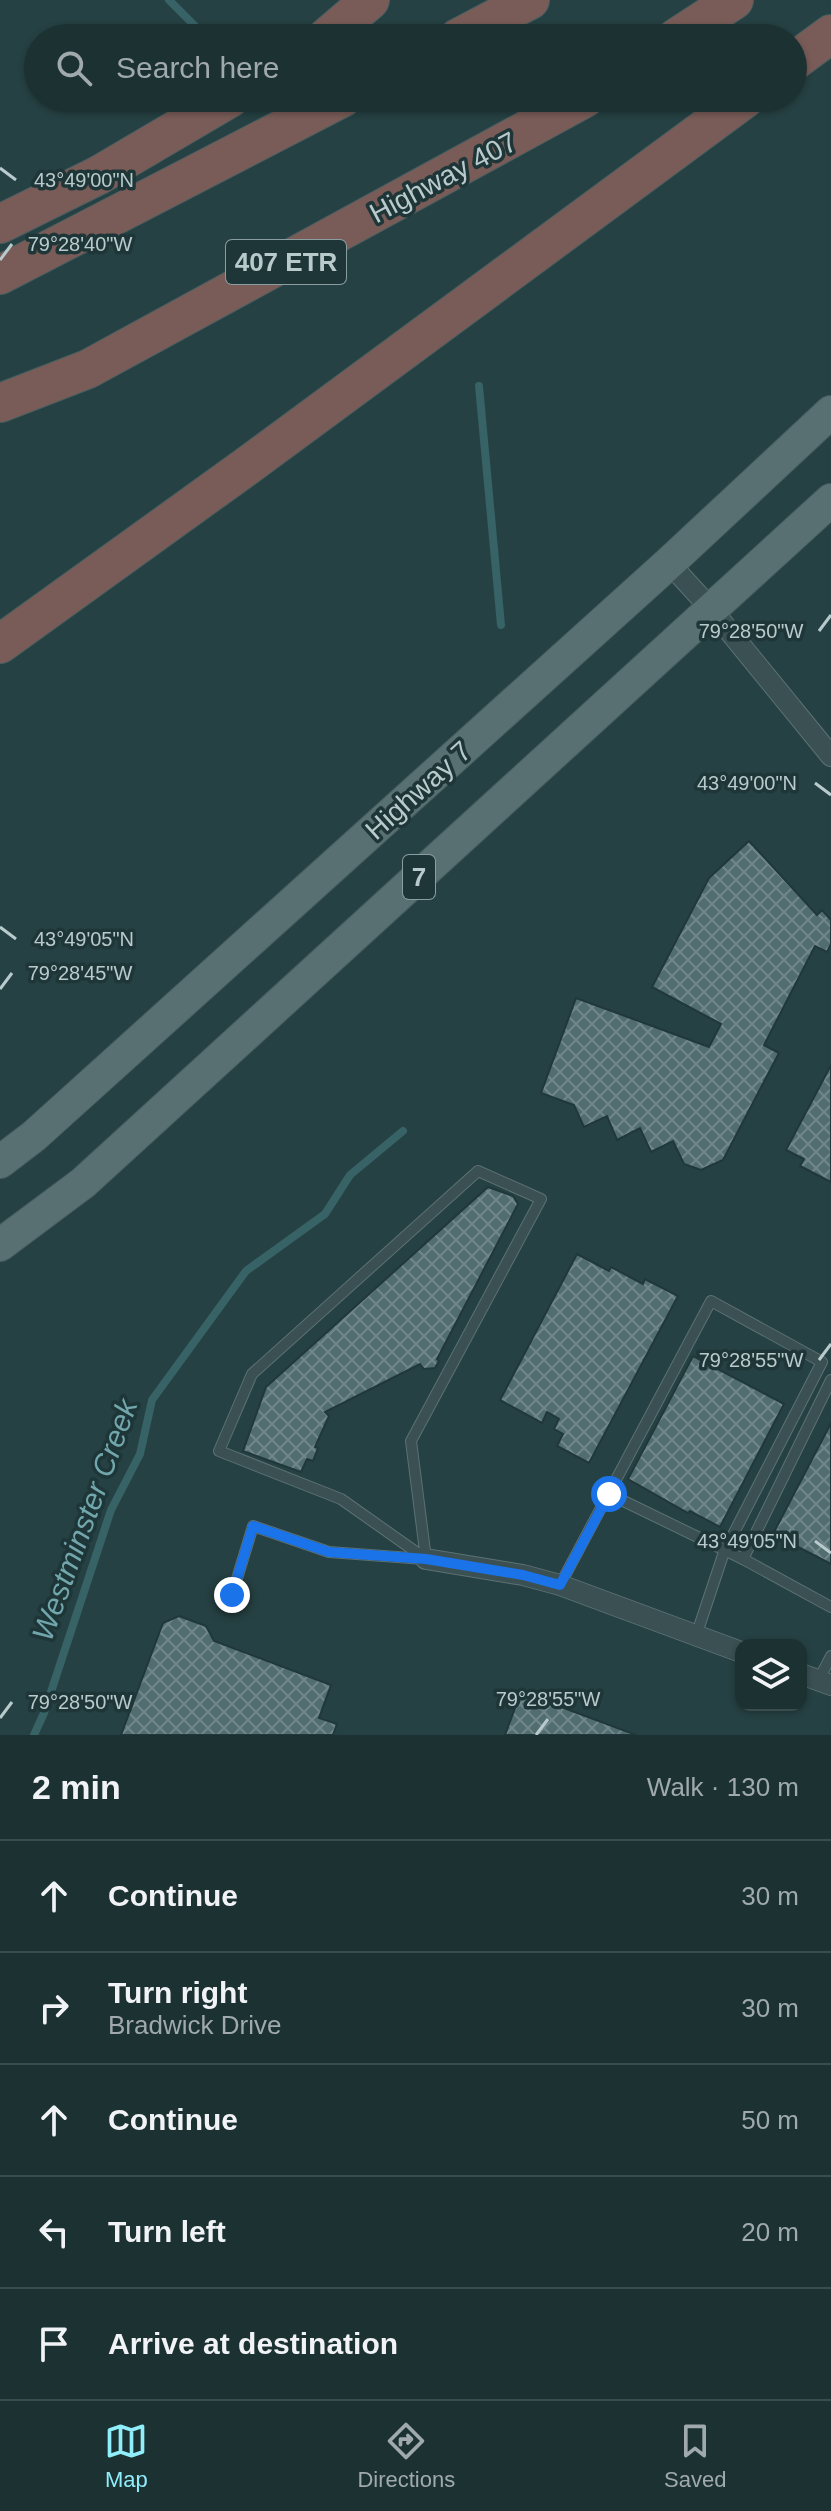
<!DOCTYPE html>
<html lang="en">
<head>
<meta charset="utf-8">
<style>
	:root { --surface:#1c3132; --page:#25393a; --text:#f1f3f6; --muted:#a0a9ac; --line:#3a4c4d; --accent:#90edfa }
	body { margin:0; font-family:Helvetica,sans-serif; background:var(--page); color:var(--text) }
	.controls { position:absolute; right:24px; bottom:24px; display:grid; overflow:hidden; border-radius:16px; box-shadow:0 2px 6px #0004 }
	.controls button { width:72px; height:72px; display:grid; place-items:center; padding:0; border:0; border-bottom:2px solid var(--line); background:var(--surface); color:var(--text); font:40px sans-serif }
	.stop { position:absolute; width:24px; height:24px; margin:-18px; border:6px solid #1a73e8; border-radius:50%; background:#fff }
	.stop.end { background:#1a73e8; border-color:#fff; box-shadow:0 2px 8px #0008 }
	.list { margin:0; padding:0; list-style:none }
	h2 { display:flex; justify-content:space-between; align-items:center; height:104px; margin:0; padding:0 32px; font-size:34px }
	h2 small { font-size:26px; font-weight:400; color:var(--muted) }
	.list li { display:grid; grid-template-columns:52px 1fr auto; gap:24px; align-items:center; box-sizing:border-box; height:112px; padding:0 32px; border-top:2px solid var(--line) }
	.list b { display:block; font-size:30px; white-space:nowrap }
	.list p { margin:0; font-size:26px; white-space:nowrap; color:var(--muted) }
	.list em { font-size:26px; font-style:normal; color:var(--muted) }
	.icon { flex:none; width:44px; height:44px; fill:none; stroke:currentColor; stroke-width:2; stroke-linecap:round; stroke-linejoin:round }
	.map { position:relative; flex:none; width:831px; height:1735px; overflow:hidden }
	.search { position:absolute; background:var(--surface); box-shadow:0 2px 6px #0004; left:24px; right:24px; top:24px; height:88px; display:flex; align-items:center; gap:20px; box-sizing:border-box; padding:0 28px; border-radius:44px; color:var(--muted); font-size:30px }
	.sheet { height:664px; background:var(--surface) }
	nav { display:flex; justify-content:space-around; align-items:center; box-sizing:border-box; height:112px; border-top:2px solid var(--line); background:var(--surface); font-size:22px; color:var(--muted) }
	nav a { display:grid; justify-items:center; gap:4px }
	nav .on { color:var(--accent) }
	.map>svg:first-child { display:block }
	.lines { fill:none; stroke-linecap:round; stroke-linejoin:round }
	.stream { stroke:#376266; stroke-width:8 }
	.building { fill:url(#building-cross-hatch); stroke:#21383a; stroke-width:2 }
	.service-casing { stroke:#5c7173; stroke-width:12 }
	.minor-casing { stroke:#5c7173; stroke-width:22 }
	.primary-casing { stroke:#475d5f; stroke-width:34 }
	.motorway-casing { stroke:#485e60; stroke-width:40 }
	.service { stroke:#3b5053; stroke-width:10 }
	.minor { stroke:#3b5053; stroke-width:20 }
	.primary { stroke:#597073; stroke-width:32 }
	.motorway { stroke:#795c58; stroke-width:38 }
	.route { stroke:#1a73e8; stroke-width:10 }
	.ticks { fill:none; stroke:#b8cacc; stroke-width:3 }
	.labels { text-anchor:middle; stroke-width:7; stroke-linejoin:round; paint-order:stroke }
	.shield { fill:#1f3638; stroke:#8a9ea0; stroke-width:2 }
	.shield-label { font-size:26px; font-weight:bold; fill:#b8cacc }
	.street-label { font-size:28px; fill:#b8cacc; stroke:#1f3638 }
	.water-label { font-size:30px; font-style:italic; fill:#71a7ac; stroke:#1f3638 }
	.ticks-label { font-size:20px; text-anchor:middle; fill:#b8cacc; stroke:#1f3638; stroke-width:7; stroke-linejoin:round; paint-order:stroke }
</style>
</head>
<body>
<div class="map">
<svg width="831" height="1735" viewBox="0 0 831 1735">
	<defs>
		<pattern id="building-cross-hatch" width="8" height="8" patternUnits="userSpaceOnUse" patternTransform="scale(2)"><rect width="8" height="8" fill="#526d70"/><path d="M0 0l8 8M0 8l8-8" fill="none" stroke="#70878a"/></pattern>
	</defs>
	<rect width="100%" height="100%" fill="#264143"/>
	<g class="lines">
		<g class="stream">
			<path d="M 169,0 L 197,28"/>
			<path d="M 479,386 L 501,625"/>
			<path d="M 34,1735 L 44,1713 L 111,1510 L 140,1454 L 152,1400 L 246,1271 L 325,1214 L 350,1175 L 403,1131"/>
		</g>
	</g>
	<g class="building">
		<path d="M 749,841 L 817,915 L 822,910 L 831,920 L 831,944 L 827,952 L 815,946 L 764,1045 L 779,1053 L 723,1160 L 701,1170 L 684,1164 L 673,1141 L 651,1152 L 640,1128 L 617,1140 L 607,1116 L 584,1127 L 574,1105 L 541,1093 L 576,998 L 709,1047 L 721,1024 L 652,987 L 709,878 Z"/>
		<path d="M 831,1065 L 831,1182 L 800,1166 L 804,1159 L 786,1150 Z"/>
		<path d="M 488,1187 L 513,1196 L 518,1204 L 437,1359 L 439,1361 L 435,1368 L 424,1369 L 420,1364 L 325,1412 L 329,1416 L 315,1447 L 318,1448 L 313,1461 L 307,1459 L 301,1472 L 243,1451 L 266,1387 Z"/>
		<path d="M 577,1254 L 609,1271 L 611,1267 L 643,1284 L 645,1279 L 678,1296 L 589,1463 L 557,1446 L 563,1434 L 554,1429 L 559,1419 L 547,1412 L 542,1423 L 500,1400 Z"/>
		<path d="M 693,1356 L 784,1404 L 720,1527 L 690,1511 L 688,1513 L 628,1479 Z"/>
		<path d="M 831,1423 L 831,1564 L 773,1534 Z"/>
		<path d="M 179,1616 L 206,1626 L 214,1641 L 331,1685 L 319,1718 L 337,1724 L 333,1735 L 121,1735 L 163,1623 Z"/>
		<path d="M 521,1692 L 636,1735 L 505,1735 Z"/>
	</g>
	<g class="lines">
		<defs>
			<g id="service">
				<path d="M 478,1171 L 541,1199 L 411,1441 L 426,1559 L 341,1499 L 219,1451 L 252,1374 Z"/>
				<path d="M 609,1494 L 743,1559 L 831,1607"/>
				<path d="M 743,1559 L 831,1380"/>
				<path d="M 560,1585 L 711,1301 L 822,1362 L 724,1552 L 696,1636"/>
				<path d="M 232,1595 L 253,1526 L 329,1552 L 424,1559"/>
				<path d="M 818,1681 L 831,1656"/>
			</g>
			<g id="minor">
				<path d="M 669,563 L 712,610 L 831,756"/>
				<path d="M 426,1559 L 523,1575 L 560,1585 L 741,1652"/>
				<path d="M 801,1674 L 831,1685"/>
			</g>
			<g id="primary">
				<path d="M 0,1162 L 34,1136 L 669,563 L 831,412"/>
				<path d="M 0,1245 L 83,1183 L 831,500"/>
			</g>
			<g id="motorway">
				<path d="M 326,38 L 370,0"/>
				<path d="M 458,38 L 530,0"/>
				<path d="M 676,38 L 734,0"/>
				<path d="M 793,62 L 831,34"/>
				<path d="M 0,224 L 99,175 L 230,98"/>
				<path d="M 0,275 L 342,98"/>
				<path d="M 0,403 L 88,369 L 585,98"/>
				<path d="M 0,644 L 247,466 L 746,98"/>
			</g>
		</defs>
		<use href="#service" class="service-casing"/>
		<use href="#minor" class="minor-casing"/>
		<use href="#primary" class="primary-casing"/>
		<use href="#motorway" class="motorway-casing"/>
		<use href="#service" class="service"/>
		<use href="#minor" class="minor"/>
		<use href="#primary" class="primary"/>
		<use href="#motorway" class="motorway"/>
	</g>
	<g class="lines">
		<path class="route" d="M 232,1595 L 253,1526 L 329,1552 L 426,1559 L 523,1575 L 560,1585 L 609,1494"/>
	</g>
	<path class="ticks" d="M 0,168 L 16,180M 0,260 L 12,244M 819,631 L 831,615M 815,783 L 831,795M 0,927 L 16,939M 0,989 L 12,973M 819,1360 L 831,1344M 815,1541 L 831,1553M 0,1718 L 12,1702M 536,1735 L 548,1719"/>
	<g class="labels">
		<g class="shield">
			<rect x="226" y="240" width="120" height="44" rx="6"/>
			<rect x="403" y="855" width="32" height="44" rx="6"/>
		</g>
		<g class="shield-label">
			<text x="286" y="271">407 ETR</text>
			<text x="419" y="886">7</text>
		</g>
		<g class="street-label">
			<text transform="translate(443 177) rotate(-28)" y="10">Highway 407</text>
			<text transform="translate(418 790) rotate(-42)" y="10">Highway 7</text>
		</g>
		<g class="water-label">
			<text transform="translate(85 1520) rotate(-70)" y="10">Westminster Creek</text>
		</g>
	</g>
	<g class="ticks-label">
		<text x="84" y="187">43°49'00"N</text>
		<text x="80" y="251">79°28'40"W</text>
		<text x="751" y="638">79°28'50"W</text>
		<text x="747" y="790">43°49'00"N</text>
		<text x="84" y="946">43°49'05"N</text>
		<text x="80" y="980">79°28'45"W</text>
		<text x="751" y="1367">79°28'55"W</text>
		<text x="747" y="1548">43°49'05"N</text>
		<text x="548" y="1706">79°28'55"W</text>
		<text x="80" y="1709">79°28'50"W</text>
	</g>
</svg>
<div class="controls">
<button><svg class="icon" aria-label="layers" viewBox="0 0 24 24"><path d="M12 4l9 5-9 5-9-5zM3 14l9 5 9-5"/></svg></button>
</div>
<div class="stop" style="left:609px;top:1494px"></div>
<div class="stop end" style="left:232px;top:1595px"></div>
<div class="search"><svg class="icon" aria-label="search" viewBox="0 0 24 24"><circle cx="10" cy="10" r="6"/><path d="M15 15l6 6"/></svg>Search here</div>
</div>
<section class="sheet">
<h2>2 min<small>Walk · 130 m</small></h2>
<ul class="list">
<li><svg class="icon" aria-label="ahead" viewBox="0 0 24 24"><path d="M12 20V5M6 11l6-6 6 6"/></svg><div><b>Continue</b></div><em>30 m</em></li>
<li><svg class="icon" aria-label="right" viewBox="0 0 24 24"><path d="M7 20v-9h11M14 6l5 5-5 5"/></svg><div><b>Turn right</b><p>Bradwick Drive</p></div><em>30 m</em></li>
<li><svg class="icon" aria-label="ahead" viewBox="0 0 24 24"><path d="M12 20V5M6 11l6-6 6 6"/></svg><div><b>Continue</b></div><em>50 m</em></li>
<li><svg class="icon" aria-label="left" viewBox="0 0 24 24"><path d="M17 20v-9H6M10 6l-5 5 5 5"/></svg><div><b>Turn left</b></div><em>20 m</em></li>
<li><svg class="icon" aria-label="arrive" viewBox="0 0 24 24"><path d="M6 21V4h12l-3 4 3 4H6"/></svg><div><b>Arrive at destination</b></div></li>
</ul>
</section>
<nav>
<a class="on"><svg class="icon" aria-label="map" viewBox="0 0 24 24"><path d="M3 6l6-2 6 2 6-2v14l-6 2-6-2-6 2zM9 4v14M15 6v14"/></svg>Map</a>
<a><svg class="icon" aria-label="directions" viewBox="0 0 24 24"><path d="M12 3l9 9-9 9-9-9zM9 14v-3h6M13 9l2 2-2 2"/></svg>Directions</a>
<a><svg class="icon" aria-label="saved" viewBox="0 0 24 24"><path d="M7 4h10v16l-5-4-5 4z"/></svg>Saved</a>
</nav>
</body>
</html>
